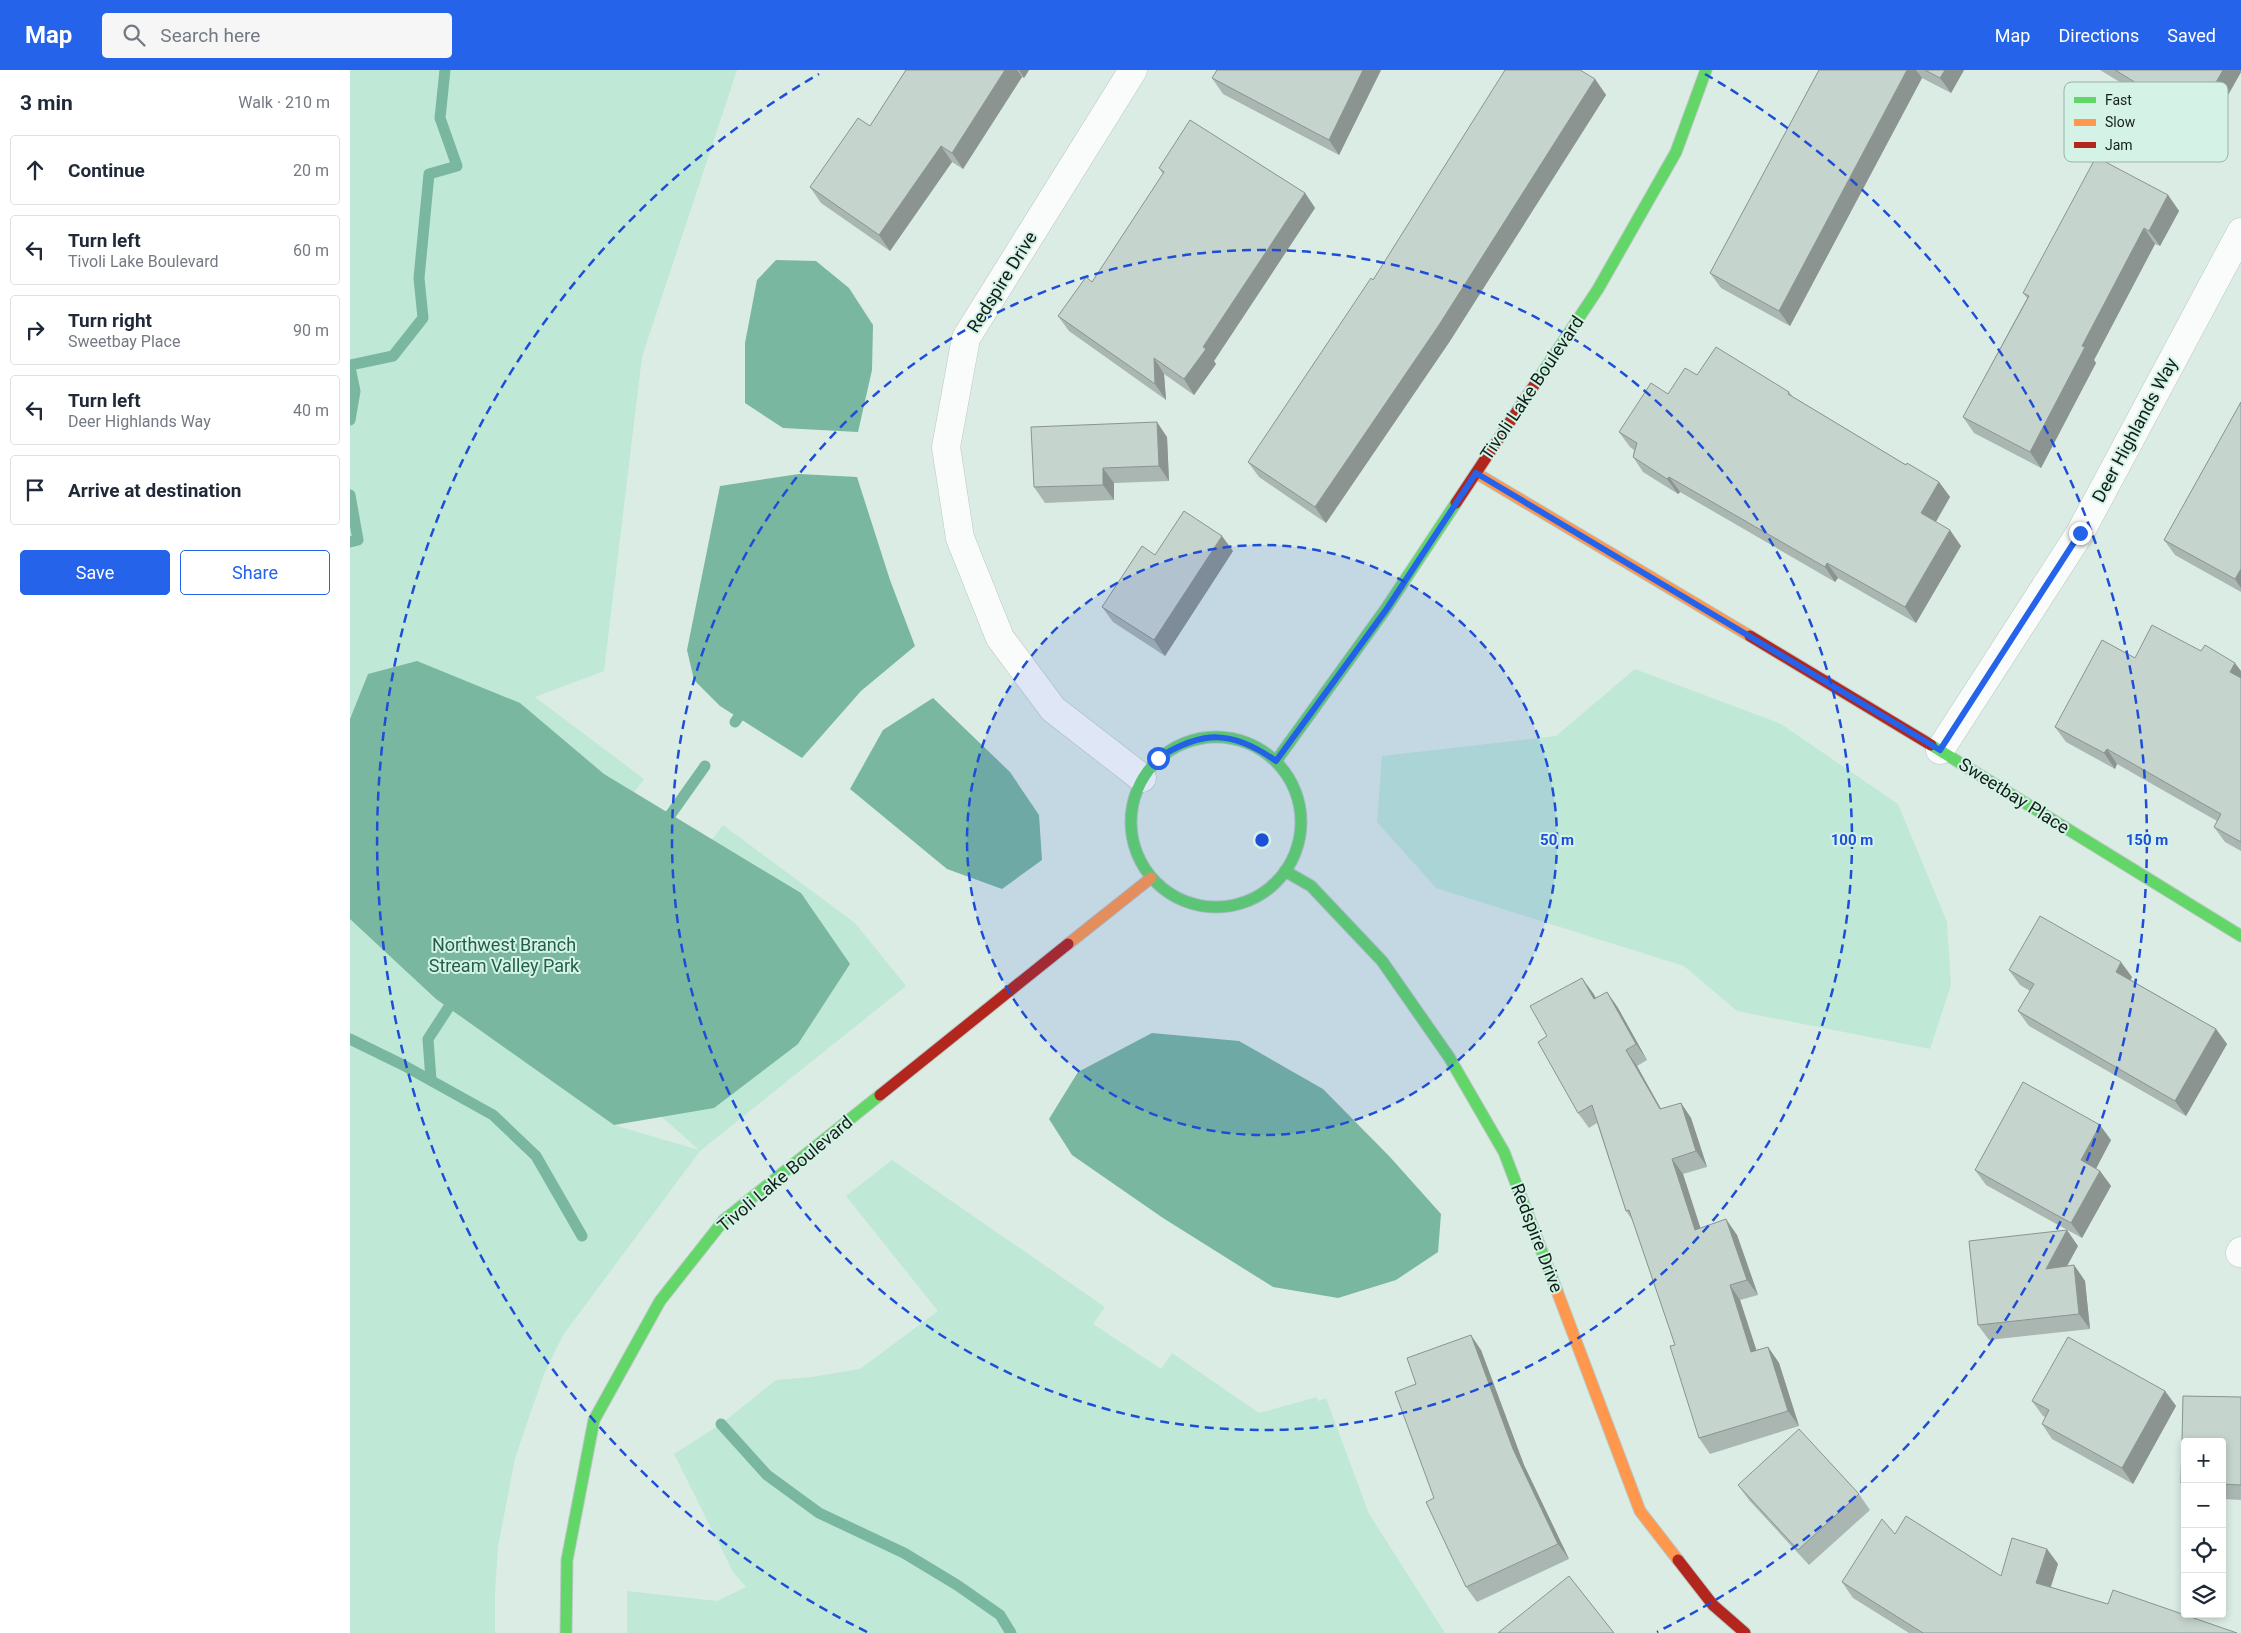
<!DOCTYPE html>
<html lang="en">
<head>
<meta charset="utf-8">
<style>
	:root { --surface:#fff; --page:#f6f6f7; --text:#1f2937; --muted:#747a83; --line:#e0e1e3; --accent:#2563eb }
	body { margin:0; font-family:Roboto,sans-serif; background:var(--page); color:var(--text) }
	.controls { position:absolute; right:15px; bottom:15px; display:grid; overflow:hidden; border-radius:5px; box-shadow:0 2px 8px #0003 }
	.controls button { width:45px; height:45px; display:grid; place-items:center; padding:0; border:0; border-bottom:1px solid var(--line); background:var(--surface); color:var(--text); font:25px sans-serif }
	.stop { position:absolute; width:15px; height:15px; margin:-11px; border:4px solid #2563eb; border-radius:50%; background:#fff }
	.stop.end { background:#2563eb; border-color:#fff; box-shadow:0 1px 5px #0008 }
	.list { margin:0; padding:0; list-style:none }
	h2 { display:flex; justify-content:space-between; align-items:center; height:65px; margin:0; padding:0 20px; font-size:21px }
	h2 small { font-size:16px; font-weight:400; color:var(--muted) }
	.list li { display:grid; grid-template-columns:32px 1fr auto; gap:15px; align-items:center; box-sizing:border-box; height:70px; margin:0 10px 10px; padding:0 10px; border:1px solid var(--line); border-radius:5px }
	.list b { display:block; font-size:19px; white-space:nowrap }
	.list p { margin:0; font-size:16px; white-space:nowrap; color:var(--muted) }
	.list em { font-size:16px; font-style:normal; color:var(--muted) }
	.actions { display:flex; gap:10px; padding:15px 20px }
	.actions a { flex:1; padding:11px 0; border:1px solid var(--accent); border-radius:5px; text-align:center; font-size:18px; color:var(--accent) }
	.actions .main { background:var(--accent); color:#fff }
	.icon { flex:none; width:28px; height:28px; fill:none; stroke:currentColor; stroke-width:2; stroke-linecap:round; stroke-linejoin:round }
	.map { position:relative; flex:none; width:1891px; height:1563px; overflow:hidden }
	header { display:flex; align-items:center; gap:30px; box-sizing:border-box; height:70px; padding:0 25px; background:var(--accent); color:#fff }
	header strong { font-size:24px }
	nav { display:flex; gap:28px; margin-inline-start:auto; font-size:18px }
	.search { width:350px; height:45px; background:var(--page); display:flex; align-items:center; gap:12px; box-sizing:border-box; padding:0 18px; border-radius:5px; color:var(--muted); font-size:19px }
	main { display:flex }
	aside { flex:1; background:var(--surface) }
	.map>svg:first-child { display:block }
	.green { fill:#bfe8d7; fill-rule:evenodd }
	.water { fill:#7ab7a0 }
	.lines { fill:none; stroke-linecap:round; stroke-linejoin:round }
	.stream { stroke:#7ab7a0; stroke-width:11 }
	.street-casing { stroke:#bac7c2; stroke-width:29 }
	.fast-casing { stroke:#bac7c2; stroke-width:13 }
	.slow-casing { stroke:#bac7c2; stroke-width:13 }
	.jam-casing { stroke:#bac7c2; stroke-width:13 }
	.street { stroke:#fafcfb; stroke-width:28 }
	.fast { stroke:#63d668; stroke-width:11 }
	.slow { stroke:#ff974d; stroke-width:11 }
	.jam { stroke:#b3261e; stroke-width:11 }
	.wall { fill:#aab6b1 }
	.shaded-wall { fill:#8b9490 }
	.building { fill:#c6d4ce; stroke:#8b9490 }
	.route { stroke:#2563eb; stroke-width:6 }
	.ring { fill:none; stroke:#1d4ed8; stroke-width:2.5; stroke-dasharray:9 6 }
	.labels { text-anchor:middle; stroke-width:4; stroke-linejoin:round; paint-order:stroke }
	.street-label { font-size:18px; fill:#141f1a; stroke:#d4f3e6 }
	.park-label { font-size:18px; fill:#215f4a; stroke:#d4f3e6 }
	.key { fill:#d4f3e6; stroke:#9ab3a9; stroke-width:1 }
	.key-label { font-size:14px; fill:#141f1a }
	.centre { fill:#1d4ed8; stroke:#d4f3e6; stroke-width:2.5 }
	.ring-label { font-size:15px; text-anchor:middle; font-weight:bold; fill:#1d4ed8; stroke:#d4f3e6; stroke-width:4; stroke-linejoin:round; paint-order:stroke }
</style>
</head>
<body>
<header>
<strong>Map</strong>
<div class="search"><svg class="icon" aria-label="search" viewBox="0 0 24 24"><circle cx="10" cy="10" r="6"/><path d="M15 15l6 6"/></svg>Search here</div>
<nav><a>Map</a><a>Directions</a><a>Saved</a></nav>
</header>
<main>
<aside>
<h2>3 min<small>Walk · 210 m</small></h2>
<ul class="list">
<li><svg class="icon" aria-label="ahead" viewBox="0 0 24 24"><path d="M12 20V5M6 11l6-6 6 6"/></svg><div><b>Continue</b></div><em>20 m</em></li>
<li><svg class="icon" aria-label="left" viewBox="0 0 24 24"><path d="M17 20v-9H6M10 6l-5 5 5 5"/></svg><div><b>Turn left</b><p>Tivoli Lake Boulevard</p></div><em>60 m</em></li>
<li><svg class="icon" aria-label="right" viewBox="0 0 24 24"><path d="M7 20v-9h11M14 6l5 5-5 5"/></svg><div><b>Turn right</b><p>Sweetbay Place</p></div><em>90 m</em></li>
<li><svg class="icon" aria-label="left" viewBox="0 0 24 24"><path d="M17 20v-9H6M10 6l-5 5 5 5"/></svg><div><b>Turn left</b><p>Deer Highlands Way</p></div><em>40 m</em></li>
<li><svg class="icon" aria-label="arrive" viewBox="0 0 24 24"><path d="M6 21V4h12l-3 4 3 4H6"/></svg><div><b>Arrive at destination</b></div></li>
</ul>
<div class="actions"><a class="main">Save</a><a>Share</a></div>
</aside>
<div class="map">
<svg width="1891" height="1563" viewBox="0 0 1891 1563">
	<rect width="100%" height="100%" fill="#dbece5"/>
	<g class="green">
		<path d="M 0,0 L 387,0 L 292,287 L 254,601 L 185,627 L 294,709 L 252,766 L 324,820 L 373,755 L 505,853 L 556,916 L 350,1081 L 213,1265 L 194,1304 L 165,1388 L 148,1477 L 145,1522 L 145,1563 L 0,1563 ZM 258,999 L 349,1080 L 264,1055 L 229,1030 Z"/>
		<path d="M 1285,599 L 1431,654 L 1548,734 L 1597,852 L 1601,915 L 1580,979 L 1387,941 L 1334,896 L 1086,818 L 1027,752 L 1032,686 L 1206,666 Z"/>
		<path d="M 542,1090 L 755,1237 L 743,1254 L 811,1299 L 822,1283 L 909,1343 L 967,1327 L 968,1331 L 976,1328 L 1019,1444 L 1095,1563 L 277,1563 L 277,1521 L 367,1531 L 396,1517 L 383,1502 L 324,1384 L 371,1354 L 426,1310 L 462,1307 L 510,1299 L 588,1241 L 496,1126 Z"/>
	</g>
	<g class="water">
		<path d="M 426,190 L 466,191 L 499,218 L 523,255 L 522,300 L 508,362 L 433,358 L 395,333 L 395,273 L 407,210 Z"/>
		<path d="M 449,404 L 507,407 L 540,510 L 565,576 L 511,621 L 452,688 L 370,636 L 344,610 L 337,580 L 370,416 Z"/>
		<path d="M 67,591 L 170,633 L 254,704 L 451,823 L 500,894 L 448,974 L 364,1038 L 264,1055 L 86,929 L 0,849 L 0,649 L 18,604 Z"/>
		<path d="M 583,628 L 660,702 L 689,745 L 692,790 L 652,819 L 597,799 L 500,719 L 533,660 Z"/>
		<path d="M 802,963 L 889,971 L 973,1019 L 1040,1087 L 1091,1144 L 1088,1182 L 1046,1210 L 988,1228 L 923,1217 L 813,1148 L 722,1085 L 699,1049 L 728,1002 Z"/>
	</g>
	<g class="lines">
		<g class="stream">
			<path d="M 0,295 L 43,286 L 73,248 L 69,208 L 79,104 L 107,96 L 90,48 L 95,0"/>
			<path d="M 0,297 L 5,321 L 0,350"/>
			<path d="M 0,425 L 8,470 L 0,472"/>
			<path d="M 385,652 L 396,636"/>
			<path d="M 310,754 L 321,744 L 355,696"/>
			<path d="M 0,969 L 53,995 L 143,1045 L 186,1086 L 232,1166"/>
			<path d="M 81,1010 L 78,969 L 106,926"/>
			<path d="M 371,1354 L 417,1405 L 469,1443 L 554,1483 L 607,1515 L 650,1545 L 661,1563"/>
		</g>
		<defs>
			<g id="street">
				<path d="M 783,0 L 616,268 L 596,377 L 610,468 L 650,568 L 703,639 L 792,708"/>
				<path d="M 1590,680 L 1730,463 L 1891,162"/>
				<path d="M 1890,1183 L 1891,1181"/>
			</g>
			<g id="fast">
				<path d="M 1189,308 L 1248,219 L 1326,82 L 1356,0"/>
				<circle cx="866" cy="752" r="85"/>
				<path d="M 1581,675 L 1891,866"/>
				<path d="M 926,691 L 1035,540 L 1106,433"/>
				<path d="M 935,801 L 961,816 L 1032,891 L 1099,987 L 1154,1082 L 1207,1221"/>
				<path d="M 216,1563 L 217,1490 L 244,1350 L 310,1231 L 374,1150 L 530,1025"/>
			</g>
			<g id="slow">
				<path d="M 1126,403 L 1400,566"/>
				<path d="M 718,874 L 801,808"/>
				<path d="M 1207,1221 L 1290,1441 L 1328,1490"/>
			</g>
			<g id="jam">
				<path d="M 1106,433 L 1189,308"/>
				<path d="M 1400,566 L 1581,675"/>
				<path d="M 530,1025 L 718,874"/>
				<path d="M 1328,1490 L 1363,1535 L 1395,1563"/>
			</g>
		</defs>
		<use href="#street" class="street-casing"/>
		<use href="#fast" class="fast-casing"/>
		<use href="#slow" class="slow-casing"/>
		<use href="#jam" class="jam-casing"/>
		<use href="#street" class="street"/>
		<use href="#fast" class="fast"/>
		<use href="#slow" class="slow"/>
		<use href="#jam" class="jam"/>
	</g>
	<g class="wall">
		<path d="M 556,0 L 679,0 L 674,8 L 672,7 L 613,99 L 602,92 L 540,181 L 471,133 L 460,117 L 520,56 Z"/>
		<path d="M 867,0 L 1031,0 L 989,85 L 873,24 L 862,8 Z"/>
		<path d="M 1469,0 L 1614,0 L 1601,23 L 1572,8 L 1440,256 L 1371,218 L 1360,203 Z"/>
		<path d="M 1750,0 L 1891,0 L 1891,2 L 1856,64 Z"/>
		<path d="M 1245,9 L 1256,25 L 1100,271 L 976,453 L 909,407 L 898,392 L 1023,210 Z"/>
		<path d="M 809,98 L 955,123 L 965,138 L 864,291 L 866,294 L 844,325 L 814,304 L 816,330 L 719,261 L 708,246 L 742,212 L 813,104 Z"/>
		<path d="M 1818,125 L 1829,141 L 1810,176 L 1805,174 L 1744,290 L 1746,293 L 1691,398 L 1624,363 L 1613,347 L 1677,228 L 1673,223 Z"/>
		<path d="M 1347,305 L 1439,322 L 1443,327 L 1556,395 L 1589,412 L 1600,427 L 1586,452 L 1611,476 L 1566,553 L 1488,508 L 1485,512 L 1330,422 L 1328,424 L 1293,402 L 1283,387 L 1284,380 L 1280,377 L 1269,362 L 1318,324 Z"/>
		<path d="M 1891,332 L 1891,522 L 1825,485 L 1814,470 Z"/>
		<path d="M 817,367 L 819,411 L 764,413 L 764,430 L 695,433 L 684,417 Z"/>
		<path d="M 883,481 L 815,586 L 763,552 L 752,537 L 805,485 Z"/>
		<path d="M 1851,581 L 1891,601 L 1891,781 L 1875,772 L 1864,757 L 1867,751 L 1767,694 L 1765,699 L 1716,672 L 1705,657 L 1785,588 Z"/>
		<path d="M 1659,900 L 1782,907 L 1781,910 L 1866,959 L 1877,974 L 1836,1046 L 1679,956 L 1668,941 L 1680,921 L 1670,915 Z"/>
		<path d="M 1257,922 L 1268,938 L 1297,990 L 1287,996 L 1311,1039 L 1331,1033 L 1341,1048 L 1357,1097 L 1333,1104 L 1350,1158 L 1387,1165 L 1408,1225 L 1390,1230 L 1406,1280 L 1418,1277 L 1429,1293 L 1449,1356 L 1360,1384 L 1349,1368 L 1325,1275 L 1283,1151 L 1276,1141 L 1247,1053 L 1239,1058 L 1228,1043 L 1197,966 L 1243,923 L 1246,928 Z"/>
		<path d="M 1761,1070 L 1746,1099 L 1750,1101 L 1761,1116 L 1732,1168 L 1636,1115 L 1625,1100 Z"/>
		<path d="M 1728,1176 L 1717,1196 L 1724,1195 L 1735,1211 L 1740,1259 L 1639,1270 L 1628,1255 Z"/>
		<path d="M 1131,1280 L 1174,1395 L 1219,1489 L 1127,1532 L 1116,1517 L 1084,1428 L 1066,1314 Z"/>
		<path d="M 1815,1321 L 1826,1336 L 1783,1414 L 1702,1369 L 1692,1354 L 1695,1347 L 1693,1346 L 1682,1331 Z"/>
		<path d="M 1833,1326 L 1891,1327 L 1891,1430 L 1872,1429 L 1872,1372 L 1835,1372 L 1835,1418 L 1831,1413 Z"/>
		<path d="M 1388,1415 L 1509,1424 L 1520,1440 L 1459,1495 L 1399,1430 Z"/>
		<path d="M 1545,1464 L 1651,1506 L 1697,1479 L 1708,1494 L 1701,1517 L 1758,1534 L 1887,1563 L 1559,1563 L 1503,1528 L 1492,1512 Z"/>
	</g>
	<g class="shaded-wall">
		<path d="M 655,0 L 667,0 L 672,7 L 613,99 L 602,83 Z"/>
		<path d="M 669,0 L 679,0 L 674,8 Z"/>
		<path d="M 1013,0 L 1031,0 L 989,85 L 979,70 Z"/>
		<path d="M 1557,0 L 1566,0 L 1572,8 L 1440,256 L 1429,241 Z"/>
		<path d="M 1595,0 L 1614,0 L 1601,23 L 1590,8 Z"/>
		<path d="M 1873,0 L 1891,0 L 1891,2 L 1856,64 L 1845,49 Z"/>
		<path d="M 1245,9 L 1256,25 L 1100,271 L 976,453 L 965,437 Z"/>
		<path d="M 591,76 L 602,92 L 540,181 L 529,165 Z"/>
		<path d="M 955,123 L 965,138 L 864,291 L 866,294 L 844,325 L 834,309 L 853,277 Z"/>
		<path d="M 1818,125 L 1829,141 L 1810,176 L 1799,161 Z"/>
		<path d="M 1794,158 L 1805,174 L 1744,290 L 1746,293 L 1691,398 L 1680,382 L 1732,276 Z"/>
		<path d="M 804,288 L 814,304 L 816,330 L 805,314 Z"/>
		<path d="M 807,352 L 817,367 L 819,411 L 809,396 Z"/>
		<path d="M 753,398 L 764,413 L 764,430 L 753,415 Z"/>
		<path d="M 1319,407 L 1330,422 L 1328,424 L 1317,409 Z"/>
		<path d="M 1589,412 L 1600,427 L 1582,458 L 1571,443 Z"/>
		<path d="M 1600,460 L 1611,476 L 1566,553 L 1555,537 Z"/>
		<path d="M 872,466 L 883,481 L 815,586 L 804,570 Z"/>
		<path d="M 1477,493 L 1488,508 L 1485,512 L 1475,497 Z"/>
		<path d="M 1891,499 L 1891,518 L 1885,509 Z"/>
		<path d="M 1885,593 L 1891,601 L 1891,617 L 1880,602 Z"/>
		<path d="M 1757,679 L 1767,694 L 1765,699 L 1754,683 Z"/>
		<path d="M 1771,892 L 1782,907 L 1776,917 L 1766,902 Z"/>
		<path d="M 1232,908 L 1243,923 L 1255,945 L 1244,929 Z"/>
		<path d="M 1257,922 L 1268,938 L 1297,990 L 1286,974 Z"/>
		<path d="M 1866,959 L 1877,974 L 1836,1046 L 1825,1031 Z"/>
		<path d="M 1276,980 L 1287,996 L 1320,1055 L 1310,1039 Z"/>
		<path d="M 1331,1033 L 1341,1048 L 1357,1097 L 1346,1081 Z"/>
		<path d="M 1750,1055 L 1761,1070 L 1742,1106 L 1731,1090 Z"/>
		<path d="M 1322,1089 L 1333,1104 L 1356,1175 L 1345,1160 Z"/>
		<path d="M 1750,1101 L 1761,1116 L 1732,1168 L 1721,1153 Z"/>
		<path d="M 1376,1149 L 1387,1165 L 1408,1225 L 1397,1210 Z"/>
		<path d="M 1717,1160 L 1728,1176 L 1707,1214 L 1696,1199 Z"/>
		<path d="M 1724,1195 L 1735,1211 L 1740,1259 L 1729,1244 Z"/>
		<path d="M 1380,1215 L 1390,1230 L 1412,1297 L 1401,1282 Z"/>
		<path d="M 1121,1265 L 1131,1280 L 1174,1395 L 1219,1489 L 1208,1474 L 1163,1379 Z"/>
		<path d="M 1418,1277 L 1429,1293 L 1449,1356 L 1438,1341 Z"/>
		<path d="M 1815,1321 L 1826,1336 L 1783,1414 L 1772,1398 Z"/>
		<path d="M 1697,1479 L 1708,1494 L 1697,1528 L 1686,1513 Z"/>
	</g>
	<g class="building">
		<path d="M 556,0 L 655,0 L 602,83 L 591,76 L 529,165 L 460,117 L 508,48 L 520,56 Z"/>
		<path d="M 867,0 L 1013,0 L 979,70 L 862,8 Z"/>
		<path d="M 1155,0 L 1230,0 L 1245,9 L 1089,255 L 965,437 L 898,392 L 1021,208 L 1023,210 Z"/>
		<path d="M 1469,0 L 1557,0 L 1429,241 L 1360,203 Z"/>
		<path d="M 1575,0 L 1595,0 L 1590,8 Z"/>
		<path d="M 1765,0 L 1873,0 L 1845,49 Z"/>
		<path d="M 840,50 L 955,123 L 853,277 L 856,279 L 834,309 L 804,288 L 805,314 L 708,246 L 736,207 L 742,212 L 814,102 L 809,98 Z"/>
		<path d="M 1746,87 L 1818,125 L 1799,161 L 1794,158 L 1732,276 L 1735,277 L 1680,382 L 1613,347 L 1679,226 L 1673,223 Z"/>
		<path d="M 1366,277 L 1439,322 L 1438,324 L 1556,395 L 1557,393 L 1589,412 L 1571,443 L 1600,460 L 1555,537 L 1477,493 L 1475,497 L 1319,407 L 1317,409 L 1283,387 L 1287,373 L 1269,362 L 1301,313 L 1318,324 L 1335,298 L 1347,305 Z"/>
		<path d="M 1891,332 L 1891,499 L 1885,509 L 1814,470 Z"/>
		<path d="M 807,352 L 809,396 L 753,398 L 753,415 L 684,417 L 681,357 Z"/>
		<path d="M 834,441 L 872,466 L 804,570 L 752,537 L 792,476 L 805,485 Z"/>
		<path d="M 1802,555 L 1851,581 L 1855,575 L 1885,593 L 1880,602 L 1891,608 L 1891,772 L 1864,757 L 1871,744 L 1757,679 L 1754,683 L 1705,657 L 1752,570 L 1785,588 Z"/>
		<path d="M 1690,846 L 1771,892 L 1766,902 L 1866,959 L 1825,1031 L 1668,941 L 1684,914 L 1659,900 Z"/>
		<path d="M 1232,908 L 1244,929 L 1257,922 L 1286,974 L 1276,980 L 1310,1039 L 1331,1033 L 1346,1081 L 1322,1089 L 1345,1160 L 1376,1149 L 1397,1210 L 1380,1215 L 1401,1282 L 1418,1277 L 1438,1341 L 1349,1368 L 1320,1276 L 1325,1275 L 1279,1140 L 1276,1141 L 1242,1035 L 1228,1043 L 1188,972 L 1197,966 L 1180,936 Z"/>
		<path d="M 1673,1012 L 1750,1055 L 1731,1090 L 1750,1101 L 1721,1153 L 1625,1100 Z"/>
		<path d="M 1717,1160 L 1696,1199 L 1724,1195 L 1729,1244 L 1628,1255 L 1619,1171 Z"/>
		<path d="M 1121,1265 L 1163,1379 L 1208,1474 L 1116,1517 L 1076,1432 L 1084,1428 L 1045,1322 L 1066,1314 L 1057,1288 Z"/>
		<path d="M 1718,1267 L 1815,1321 L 1772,1398 L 1692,1354 L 1699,1340 L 1682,1331 Z"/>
		<path d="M 1833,1326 L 1891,1327 L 1891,1415 L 1872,1414 L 1872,1372 L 1835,1372 L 1835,1414 L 1831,1413 Z"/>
		<path d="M 1449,1359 L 1509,1424 L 1448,1480 L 1388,1415 Z"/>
		<path d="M 1556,1446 L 1651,1506 L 1662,1468 L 1697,1479 L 1686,1513 L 1758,1534 L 1763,1520 L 1887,1563 L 1573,1563 L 1492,1512 L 1532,1449 L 1545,1464 Z"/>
		<path d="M 1219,1506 L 1264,1563 L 1148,1563 Z"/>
	</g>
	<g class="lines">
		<path class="route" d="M 808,688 C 853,660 882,660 926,691 L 1036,540 L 1126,403 L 1590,680 L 1730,463"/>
	</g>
	<circle cx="912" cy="770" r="295" fill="#1d4ed8" fill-opacity=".12"/>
	<g class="ring">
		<circle cx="912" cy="770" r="295"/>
		<circle cx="912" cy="770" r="590"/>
		<path d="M517 1562A885 885 0 0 1 469 4M1355 4A885 885 0 0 1 1307 1562"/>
	</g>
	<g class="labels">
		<g class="street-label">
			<text transform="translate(652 212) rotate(-58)" y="6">Redspire Drive</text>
			<text transform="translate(1182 318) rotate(-56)" y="6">Tivoli Lake Boulevard</text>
			<text transform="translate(1785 360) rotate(-62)" y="6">Deer Highlands Way</text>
			<text transform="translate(1664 726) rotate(32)" y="6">Sweetbay Place</text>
			<text transform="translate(435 1104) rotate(-40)" y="6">Tivoli Lake Boulevard</text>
			<text transform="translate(1187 1168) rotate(69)" y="6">Redspire Drive</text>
		</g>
		<g class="park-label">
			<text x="154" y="881">Northwest Branch<tspan x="154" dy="21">Stream Valley Park</tspan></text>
		</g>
	</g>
	<rect x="1714" y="12" width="164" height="80" rx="8" class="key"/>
	<rect x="1724" y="27" width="22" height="6" fill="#63d668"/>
	<rect x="1724" y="49" width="22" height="7" fill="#ff974d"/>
	<rect x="1724" y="72" width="22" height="6" fill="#b3261e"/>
	<g class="key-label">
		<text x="1755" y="35">Fast</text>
		<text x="1755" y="57">Slow</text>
		<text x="1755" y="80">Jam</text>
	</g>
	<circle cx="912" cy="770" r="8" class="centre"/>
	<g class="ring-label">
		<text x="1207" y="775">50 m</text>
		<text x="1502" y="775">100 m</text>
		<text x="1797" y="775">150 m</text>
	</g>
</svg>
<div class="controls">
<button>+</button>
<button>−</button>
<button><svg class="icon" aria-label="locate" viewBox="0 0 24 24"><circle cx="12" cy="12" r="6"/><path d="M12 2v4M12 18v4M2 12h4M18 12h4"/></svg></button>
<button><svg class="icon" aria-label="layers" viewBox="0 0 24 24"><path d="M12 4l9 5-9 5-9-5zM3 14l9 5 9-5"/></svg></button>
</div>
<div class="stop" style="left:808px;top:688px"></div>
<div class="stop end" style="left:1730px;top:463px"></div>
</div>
</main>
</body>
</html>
